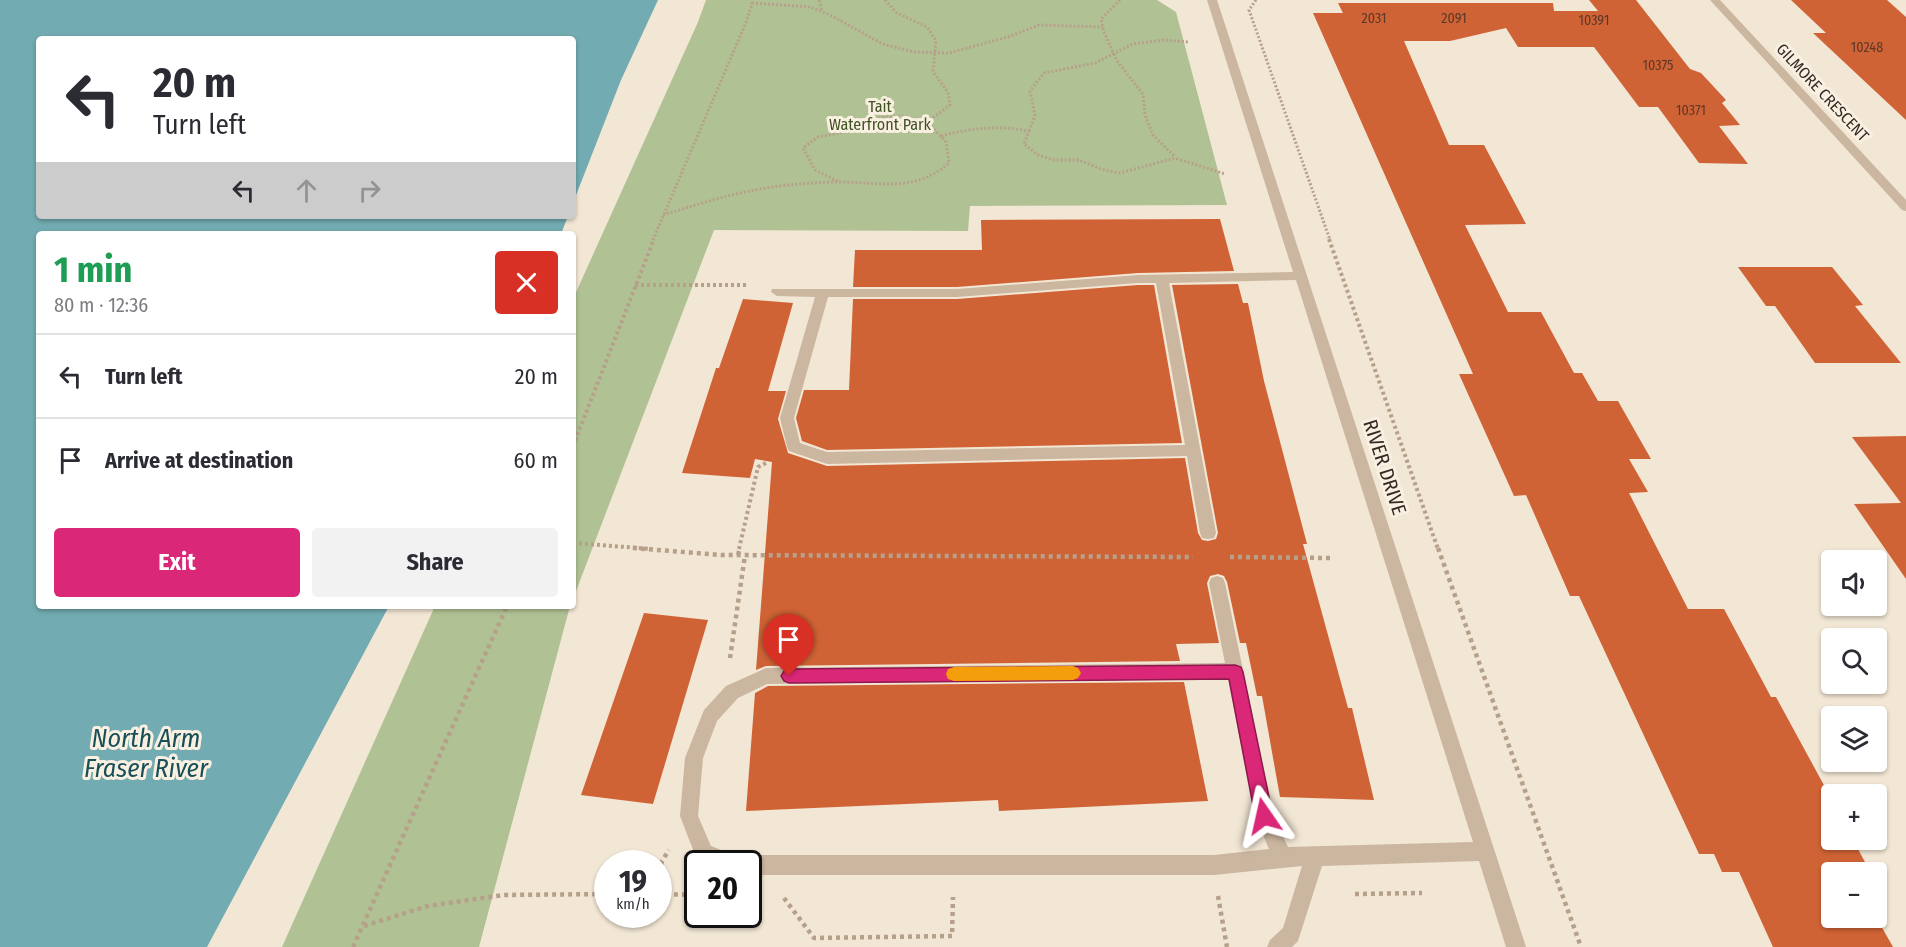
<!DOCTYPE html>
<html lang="en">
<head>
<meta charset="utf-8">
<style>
  body { margin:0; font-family:"Fira Sans Condensed",sans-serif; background:#f2f2f3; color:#2b2b33; height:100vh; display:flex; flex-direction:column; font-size:22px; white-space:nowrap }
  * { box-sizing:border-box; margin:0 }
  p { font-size:20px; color:#7c7c81 }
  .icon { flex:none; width:33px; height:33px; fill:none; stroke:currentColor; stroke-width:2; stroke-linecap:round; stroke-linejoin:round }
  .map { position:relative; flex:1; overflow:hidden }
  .sheet { position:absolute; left:36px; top:231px; width:540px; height:378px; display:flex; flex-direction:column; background:#fff; border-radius:6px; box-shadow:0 2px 4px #0004 }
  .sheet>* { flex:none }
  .hud { position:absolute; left:36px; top:36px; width:540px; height:183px; border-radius:6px; box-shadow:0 2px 4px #0004; background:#fff; color:#2b2b33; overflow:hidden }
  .fabs { position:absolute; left:1821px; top:550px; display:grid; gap:12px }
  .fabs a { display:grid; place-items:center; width:66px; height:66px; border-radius:6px; background:#fff; box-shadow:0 2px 4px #0004; font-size:30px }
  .speed { position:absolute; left:594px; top:850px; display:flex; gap:12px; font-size:30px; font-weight:700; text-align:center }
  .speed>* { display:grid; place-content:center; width:78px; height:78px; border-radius:50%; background:#fff; box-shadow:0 2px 4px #0004; line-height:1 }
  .speed small { font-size:15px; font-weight:400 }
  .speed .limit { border:3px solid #111; border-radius:9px; background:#fff; color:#111 }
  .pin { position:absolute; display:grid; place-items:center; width:51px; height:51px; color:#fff; margin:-62px -26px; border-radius:50% 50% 50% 0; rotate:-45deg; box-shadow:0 0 6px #0007 }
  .pin .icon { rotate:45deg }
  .me { position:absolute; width:66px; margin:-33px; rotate:349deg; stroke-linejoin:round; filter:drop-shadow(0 0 4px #0008) }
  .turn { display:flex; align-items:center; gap:21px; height:126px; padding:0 18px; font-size:27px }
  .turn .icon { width:78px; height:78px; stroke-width:2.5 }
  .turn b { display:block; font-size:42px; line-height:51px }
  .lanes { display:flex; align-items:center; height:57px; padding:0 18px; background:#0003; justify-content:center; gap:30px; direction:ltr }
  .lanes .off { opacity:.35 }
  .round { display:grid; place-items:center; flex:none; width:63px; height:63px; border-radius:6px; background:#f2f2f3 }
  .summary { display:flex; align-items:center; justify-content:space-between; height:102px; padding:0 18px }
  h1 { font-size:36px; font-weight:700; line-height:45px; color:#1e9e55 }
  .cta { display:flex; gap:12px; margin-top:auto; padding:12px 18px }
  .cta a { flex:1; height:69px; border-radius:6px; background:#db2777; color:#fff; font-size:24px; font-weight:700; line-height:69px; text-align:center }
  .cta a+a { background:#f2f2f3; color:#2b2b33 }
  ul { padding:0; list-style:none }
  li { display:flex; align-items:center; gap:18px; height:84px; padding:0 18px; border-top:2px solid #e1e1e2 }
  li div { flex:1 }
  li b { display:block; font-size:22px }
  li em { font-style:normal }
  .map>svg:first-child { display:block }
  .green { fill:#b0c294 }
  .water { fill:#72abb1 }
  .building { fill:#d06335 }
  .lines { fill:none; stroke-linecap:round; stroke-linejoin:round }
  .path-far2 { stroke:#b6a08a; stroke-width:3; stroke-dasharray:2 2; stroke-linecap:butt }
  .path-far1 { stroke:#b6a08a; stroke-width:4; stroke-dasharray:3 3; stroke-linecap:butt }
  .path { stroke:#b6a08a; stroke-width:4.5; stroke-dasharray:4 4; stroke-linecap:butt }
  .minor { fill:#cbb6a0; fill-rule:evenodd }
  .route { fill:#db2777; stroke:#8e194d; stroke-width:1.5 }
  .slow { fill:#f59e0b }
  .labels { text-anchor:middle; stroke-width:6; stroke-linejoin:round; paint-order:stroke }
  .far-number-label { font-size:14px; fill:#5b3828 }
  .far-street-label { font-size:16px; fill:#342a24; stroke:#faf0e1 }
  .far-park-label { font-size:16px; fill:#405426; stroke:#faf0e1 }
  .street-label { font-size:20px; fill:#342a24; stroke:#faf0e1 }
  .near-water-label { font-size:26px; font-style:italic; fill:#175058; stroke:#faf0e1 }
</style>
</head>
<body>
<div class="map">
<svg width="1906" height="947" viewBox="0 0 1906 947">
  <rect width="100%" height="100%" fill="#f2e6d4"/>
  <!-- green -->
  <path class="green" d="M 706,0 L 1157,0 L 1176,12 L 1227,205 L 970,206 L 968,231 L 714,230 L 573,599 L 573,299 L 698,22 Z
    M 435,606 L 570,606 L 479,947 L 282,947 Z"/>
  <!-- water -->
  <path class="water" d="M 0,0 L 658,0 L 621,80 L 573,203 L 573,39 L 39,39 L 39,216 L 568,216 L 561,234 L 39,234 L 39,606 L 389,606 L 207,947 L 0,947 Z"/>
  <!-- building -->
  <path class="building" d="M 1589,0 L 1636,0 L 1690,69 L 1701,73 L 1726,100 L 1722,103 L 1740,125 L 1719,126 L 1748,164 L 1699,163 L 1658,107 L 1639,107 L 1594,47 L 1518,47 L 1506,28 L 1450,41 L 1404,41 L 1449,145 L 1484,145 L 1526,224 L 1465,225 L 1508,312 L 1541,312 L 1574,373 L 1582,373 L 1598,401 L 1618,401 L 1651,459 L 1629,459 L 1648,492 L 1629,493 L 1688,609 L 1724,609 L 1771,697 L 1776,697 L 1832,800 L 1832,840 L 1853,840 L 1871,873 L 1832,873 L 1832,918 L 1876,917 L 1893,947 L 1773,947 L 1739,872 L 1722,872 L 1714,854 L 1699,854 L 1579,596 L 1570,596 L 1526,495 L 1514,496 L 1459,374 L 1473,374 L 1313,13 L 1343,13 L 1338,3 L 1553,3 L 1554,11 L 1598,11 Z
    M 1791,0 L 1887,0 L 1906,17 L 1906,120 L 1813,33 L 1826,33 Z
    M 1220,219 L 1234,271 L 1138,273 L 957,287 L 853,287 L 855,250 L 982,250 L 981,220 Z
    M 1738,267 L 1832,267 L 1863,305 L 1855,306 L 1901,363 L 1815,363 L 1775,306 L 1766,306 Z
    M 1238,284 L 1243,303 L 1248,303 L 1264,381 L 1307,544 L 1303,544 L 1348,708 L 1352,708 L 1374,800 L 1280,797 L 1262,696 L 1257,696 L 1246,643 L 1240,643 L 1227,582 L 1224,576 L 1218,574 L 1210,576 L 1207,583 L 1219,643 L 1176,644 L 1180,661 L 766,666 L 756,670 L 772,462 L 755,459 L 750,478 L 682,473 L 716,368 L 719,368 L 743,299 L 793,303 L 768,391 L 786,391 L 778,419 L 788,453 L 827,466 L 1185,458 L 1198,533 L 1202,540 L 1208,541 L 1216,539 L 1218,533 L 1172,285 Z
    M 1138,285 L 1154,285 L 1182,443 L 827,450 L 802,441 L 796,418 L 804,390 L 849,390 L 853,299 L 957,299 Z
    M 1906,436 L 1906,579 L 1854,504 L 1901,503 L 1852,437 Z
    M 644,613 L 708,620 L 653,804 L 581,795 Z
    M 1184,682 L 1208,801 L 999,811 L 998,800 L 746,811 L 755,693 L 768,686 Z"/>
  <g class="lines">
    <!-- path-far2 -->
    <path class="path-far2" d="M 819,0 L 822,11
      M 885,0 L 897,13 L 927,27 L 936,41 L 933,72 L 948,92 L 950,105 L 927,122
      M 1120,0 L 1101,19 L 1104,32 L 1117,61 L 1143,94 L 1145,115 L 1153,135 L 1175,157
      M 1256,0 L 1249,10 L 1330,240
      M 752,3 L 810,7 L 830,15 L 883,44 L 914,52 L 949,53 L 1008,37 L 1039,25 L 1103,27
      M 1029,131 L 1035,116 L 1030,91 L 1044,73 L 1095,63 L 1133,44 L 1163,40 L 1189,42
      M 941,136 C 971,128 999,125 1029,131 L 1024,144 L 1038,155 L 1054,160 L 1079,160 L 1101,169 L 1120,173 L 1175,158 L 1225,174
      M 663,215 C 701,203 740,191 779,186 C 799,184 819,182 839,182 C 880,182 915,193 949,163 L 946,142 L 927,122 L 904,116 L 878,118 L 845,132 L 818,137 L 803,148 L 815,170 L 839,182
      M 653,240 L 747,20 L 753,0"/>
    <!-- path-far1 -->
    <path class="path-far1" d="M 1329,239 L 1438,549
      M 635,285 L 749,285
      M 573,446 L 654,239
      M 573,543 L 652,549
      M 739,549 L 758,467 L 768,462"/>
    <!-- path -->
    <path class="path" d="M 633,548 L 721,555 L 1193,557
      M 1438,548 L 1581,947
      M 738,555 L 740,548
      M 1230,557 L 1330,558
      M 730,658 L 745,555
      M 658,880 L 662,861 L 669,850
      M 658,894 L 698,895
      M 1355,894 L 1422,893
      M 1218,896 L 1227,947
      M 784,898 L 814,938 L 952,936 L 953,897
      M 364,926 L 428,906 L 503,895 L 608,894
      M 353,947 L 507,606"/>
    <!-- minor -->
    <path class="minor" d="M 1207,0 L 1217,0 L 1526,947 L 1506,947 L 1479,861 L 1322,866 L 1298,941 L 1292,947 L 1267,947 L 1270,940 L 1283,928 L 1302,866 L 1214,875 L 748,875 L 748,864 L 708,864 L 697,860 L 680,816 L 685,758 L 704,710 L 726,686 L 766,668 L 1225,663 L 1209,583 L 1211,578 L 1217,576 L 1223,578 L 1225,583 L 1273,815 L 1288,847 L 1473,842 L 1296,280 L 1169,283 L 1216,533 L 1214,538 L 1208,539 L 1202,538 L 1200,533 L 1187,456 L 827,464 L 789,451 L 787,447 L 780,418 L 815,297 L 777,296 L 771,292 L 772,289 L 957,289 L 1138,275 L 1293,272 ZM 1138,283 L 1156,283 L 1185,445 L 827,452 L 800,443 L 794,418 L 828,297 L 957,297 ZM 1228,679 L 1255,816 L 1269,849 L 1214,855 L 748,855 L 742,858 L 711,846 L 698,816 L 703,758 L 717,721 L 738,698 L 767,684 Z
      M 1710,0 L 1720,0 L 1906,200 L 1906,211 L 1902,210 Z"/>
  </g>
  <!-- route -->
  <path class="route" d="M 1235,665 L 1241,667 L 1243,672 L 1273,816 L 1270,822 L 1264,825 L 1258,822 L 1255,816 L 1229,679 L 789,683 L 784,681 L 781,676 L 784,671 L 789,669 Z"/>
  <!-- slow -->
  <path class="slow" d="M 1073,666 L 1078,668 L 1081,673 L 1078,678 L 1073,680 L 954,681 L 948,679 L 946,674 L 948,669 L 954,667 Z"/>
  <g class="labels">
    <!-- far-number labels -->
    <g class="far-number-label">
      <text x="1374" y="23">2031</text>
      <text x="1454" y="23">2091</text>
      <text x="1594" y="25">10391</text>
      <text x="1867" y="52">10248</text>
      <text x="1658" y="70">10375</text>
      <text x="1691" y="115">10371</text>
    </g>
    <!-- far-street labels -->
    <g class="far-street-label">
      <text transform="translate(1823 92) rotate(47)" y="6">GILMORE CRESCENT</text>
    </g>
    <!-- far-park labels -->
    <g class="far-park-label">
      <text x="880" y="112">Tait<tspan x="880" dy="18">Waterfront Park</tspan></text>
    </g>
    <!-- street labels -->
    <g class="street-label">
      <text transform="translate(1385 467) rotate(72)" y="7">RIVER DRIVE</text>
    </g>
    <!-- near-water labels -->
    <g class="near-water-label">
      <text x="146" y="747">North Arm<tspan x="146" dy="30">Fraser River</tspan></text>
    </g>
  </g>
</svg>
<div class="fabs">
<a><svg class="icon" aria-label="sound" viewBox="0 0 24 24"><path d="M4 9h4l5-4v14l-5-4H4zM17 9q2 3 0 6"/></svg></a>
<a><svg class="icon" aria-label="search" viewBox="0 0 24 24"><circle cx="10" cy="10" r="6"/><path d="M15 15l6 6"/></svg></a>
<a><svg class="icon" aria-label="layers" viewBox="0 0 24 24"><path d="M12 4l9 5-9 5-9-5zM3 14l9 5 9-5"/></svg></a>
<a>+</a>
<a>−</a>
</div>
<div class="speed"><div>19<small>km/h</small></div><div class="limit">20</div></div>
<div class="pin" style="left:789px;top:676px;background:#d93025"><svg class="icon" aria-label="arrive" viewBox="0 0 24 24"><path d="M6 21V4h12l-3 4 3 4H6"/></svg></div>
<svg class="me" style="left:1264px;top:816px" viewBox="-20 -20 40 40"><path d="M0-17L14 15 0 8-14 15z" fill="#db2777" stroke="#fff" stroke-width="4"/></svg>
<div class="hud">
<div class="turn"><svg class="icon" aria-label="left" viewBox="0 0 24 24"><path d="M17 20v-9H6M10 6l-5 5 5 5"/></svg><div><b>20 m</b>Turn left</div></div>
<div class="lanes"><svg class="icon" aria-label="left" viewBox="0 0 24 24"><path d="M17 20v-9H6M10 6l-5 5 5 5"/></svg><svg class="icon off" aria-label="ahead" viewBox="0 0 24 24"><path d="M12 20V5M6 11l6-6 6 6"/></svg><svg class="icon off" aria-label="right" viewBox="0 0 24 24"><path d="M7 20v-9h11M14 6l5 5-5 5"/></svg></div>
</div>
<section class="sheet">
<div class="summary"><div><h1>1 min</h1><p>80 m · 12:36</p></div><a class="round" style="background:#d93025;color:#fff"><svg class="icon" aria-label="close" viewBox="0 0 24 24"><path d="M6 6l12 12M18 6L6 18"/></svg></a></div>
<ul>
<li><svg class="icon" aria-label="left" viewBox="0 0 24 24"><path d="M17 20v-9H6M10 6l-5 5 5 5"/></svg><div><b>Turn left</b></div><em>20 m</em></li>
<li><svg class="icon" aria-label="arrive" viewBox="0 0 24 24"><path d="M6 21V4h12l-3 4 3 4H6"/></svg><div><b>Arrive at destination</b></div><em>60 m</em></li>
</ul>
<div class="cta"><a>Exit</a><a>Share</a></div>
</section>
</div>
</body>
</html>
